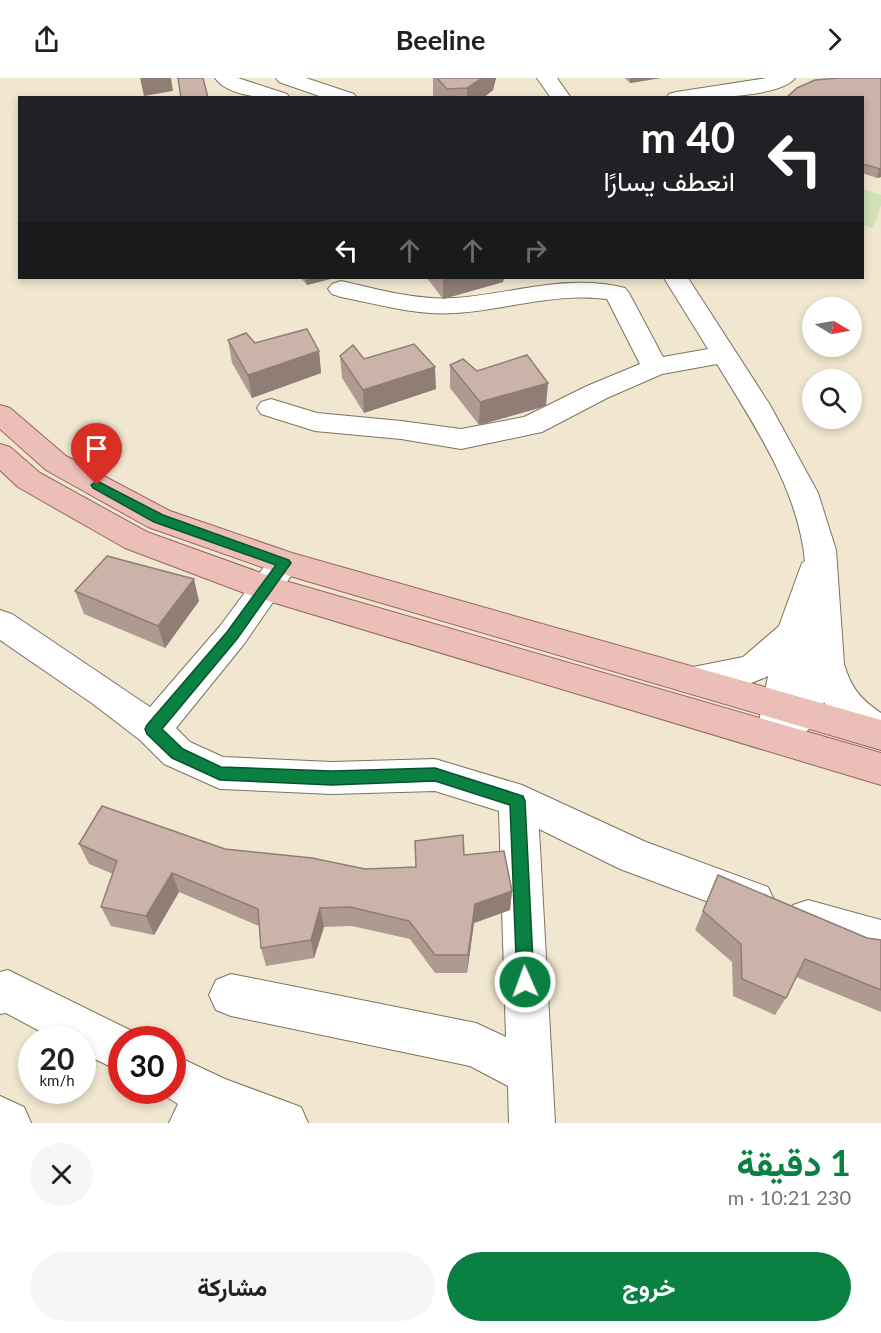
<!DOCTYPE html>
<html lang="ar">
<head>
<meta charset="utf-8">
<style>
  body { margin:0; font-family:Lato,Vazirmatn,sans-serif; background:#f6f6f6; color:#202124; direction:rtl; height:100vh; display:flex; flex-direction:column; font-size:22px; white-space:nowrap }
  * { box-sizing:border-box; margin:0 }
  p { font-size:20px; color:#757577 }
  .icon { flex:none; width:33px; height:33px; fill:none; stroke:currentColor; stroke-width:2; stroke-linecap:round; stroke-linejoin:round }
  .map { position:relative; height:1045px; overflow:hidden; direction:ltr }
  .drawer { display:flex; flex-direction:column; background:#fff; flex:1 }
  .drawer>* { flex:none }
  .guide { position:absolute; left:18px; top:18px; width:846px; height:183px; border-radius:0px; box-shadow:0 3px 9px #0003; direction:rtl; background:#202124; color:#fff; overflow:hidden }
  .needle { width:39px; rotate:100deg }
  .controls { position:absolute; left:802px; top:219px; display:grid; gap:12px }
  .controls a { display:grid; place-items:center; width:60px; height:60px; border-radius:50%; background:#fff; box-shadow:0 3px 9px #0003; font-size:30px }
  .speed { position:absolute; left:18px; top:948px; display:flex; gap:12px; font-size:30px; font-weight:700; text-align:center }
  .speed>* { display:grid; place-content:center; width:78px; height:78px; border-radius:50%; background:#fff; box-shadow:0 3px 9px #0003; line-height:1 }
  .speed small { font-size:15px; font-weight:400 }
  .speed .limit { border:9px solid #d22; background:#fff; color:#111 }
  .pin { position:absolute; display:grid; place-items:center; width:51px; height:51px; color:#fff; margin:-62px -26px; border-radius:50% 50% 50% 0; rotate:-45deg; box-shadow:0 0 6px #0007 }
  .pin .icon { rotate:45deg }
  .me { position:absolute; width:66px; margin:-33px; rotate:358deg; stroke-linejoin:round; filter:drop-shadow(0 0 4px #0008) }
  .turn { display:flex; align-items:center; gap:21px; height:126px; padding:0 30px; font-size:27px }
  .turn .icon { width:78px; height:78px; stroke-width:2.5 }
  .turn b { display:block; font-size:42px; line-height:51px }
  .lanes { display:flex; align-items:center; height:57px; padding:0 30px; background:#0003; justify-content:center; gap:30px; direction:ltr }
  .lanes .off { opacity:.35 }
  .round { display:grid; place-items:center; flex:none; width:63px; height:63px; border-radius:32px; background:#f6f6f6 }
  .summary { display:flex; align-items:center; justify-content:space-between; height:102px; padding:0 30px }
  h1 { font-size:36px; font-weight:700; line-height:45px; color:#0b8043 }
  .primary-button { display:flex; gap:12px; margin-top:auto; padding:12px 30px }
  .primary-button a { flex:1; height:69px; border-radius:36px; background:#0b8043; color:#fff; font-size:24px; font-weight:700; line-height:69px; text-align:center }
  .primary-button a+a { background:#f6f6f6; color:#202124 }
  header { display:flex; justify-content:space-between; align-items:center; height:78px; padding:0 30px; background:#fff; font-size:27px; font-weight:700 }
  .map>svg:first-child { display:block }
  .green { fill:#d0e1b3 }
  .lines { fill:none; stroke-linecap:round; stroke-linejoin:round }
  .minor-casing { stroke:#7c735f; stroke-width:2 }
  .major-casing { stroke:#97665b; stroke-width:2 }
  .minor { fill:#fff; fill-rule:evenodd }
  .major { fill:#ebbfb8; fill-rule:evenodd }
  .wall { fill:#af9a91 }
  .shaded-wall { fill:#8f7d76 }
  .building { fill:#ccb3a9; stroke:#8f7d76; stroke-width:1.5 }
  .route { fill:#0b8043; stroke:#07532c; stroke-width:1.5 }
</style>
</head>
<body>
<header><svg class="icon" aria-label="forward" viewBox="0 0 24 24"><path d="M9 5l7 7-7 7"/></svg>Beeline<svg class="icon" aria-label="share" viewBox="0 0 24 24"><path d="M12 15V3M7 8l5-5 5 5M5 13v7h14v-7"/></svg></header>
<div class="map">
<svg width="881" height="1045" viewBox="0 0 881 1045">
  <rect width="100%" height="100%" fill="#f1e7d0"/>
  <!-- green -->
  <path class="green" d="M 863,111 L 881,117 L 881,127 L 873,150 L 863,147 Z"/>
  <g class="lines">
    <defs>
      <path id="minor" d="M 215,0 L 238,0 L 287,16 L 290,20 C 268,20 229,20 215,0 Z
        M 276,0 L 306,0 L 354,16 L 357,20 L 325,20 L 279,4 Z
        M 537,0 L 557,0 L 571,20 L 551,20 Z
        M 767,0 L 795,0 C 780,21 692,20 666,20 L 669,16 L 676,14 Z
        M 664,200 L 688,200 L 770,327 L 818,415 L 836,472 L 844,586 C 851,609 860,621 881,635 L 881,669 C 859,662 835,646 824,624 L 816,645 L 787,670 L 774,674 L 761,670 L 756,659 L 768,598 C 743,610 705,621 678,612 L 672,602 L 678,592 L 743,579 L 779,548 L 802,485 L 805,483 C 798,411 754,347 717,286 L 662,296 L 607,320 L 542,354 L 461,371 L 401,361 L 315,353 L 261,336 L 257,330 L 261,324 L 271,321 L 317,335 L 401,343 L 461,351 L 524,339 L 587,308 L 640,286 L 607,221 C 555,214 506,232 455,235 C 418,238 377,226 341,219 L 332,216 L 328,211 L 332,206 L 341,203 C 377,211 418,223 455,220 C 512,216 568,195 625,210 L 629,215 L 663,279 L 708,271 Z
        M 284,473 L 295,477 L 300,485 L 244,566 L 176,650 L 190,664 L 223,679 L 332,684 L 435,681 L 522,707 L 646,764 L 768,809 L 774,822 L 768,835 L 754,841 L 620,791 L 539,751 L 555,1045 L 509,1045 L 508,1008 L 470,988 L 231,938 L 216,932 L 209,917 L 216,902 L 231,896 L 476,945 L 506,959 L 499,733 L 435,713 L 332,716 L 220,711 L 164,686 L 140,662 L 93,626 L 0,562 L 0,532 L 12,536 L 150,629 L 220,548 L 273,477 Z
        M 808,822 L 881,842 L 881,882 L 793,855 L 787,841 L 793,827 Z
        M 8,892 L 138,956 L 140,962 L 122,962 L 122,994 L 82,975 L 82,962 L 56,962 L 6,935 L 0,936 L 0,894 Z
        M 172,976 L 225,1001 L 301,1029 L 308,1045 L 169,1045 L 178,1026 L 155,1012 L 172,1012 Z
        M 0,1018 L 24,1029 L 31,1045 L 0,1045 Z"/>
      <path id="major" d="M 0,327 L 10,330 L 66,378 L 170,433 L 292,475 L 881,642 L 881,672 L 273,493 L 148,449 L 46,392 L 0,351 Z
        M 0,366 L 10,369 L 40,395 L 147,454 L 275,500 L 881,675 L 881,707 L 255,519 L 125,470 L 18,409 L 0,392 Z"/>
    </defs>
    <!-- minor casing -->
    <use href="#minor" class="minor-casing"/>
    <!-- major casing -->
    <use href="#major" class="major-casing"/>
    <!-- minor -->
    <use href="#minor" class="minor"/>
    <!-- major -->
    <use href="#major" class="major"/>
  </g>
  <!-- wall -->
  <path class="wall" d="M 433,0 L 496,0 L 493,12 L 483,20 L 436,20 L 433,17 Z
    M 625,0 L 661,0 L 630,5 Z
    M 881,0 L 881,99 L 877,100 L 862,95 L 862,20 Z
    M 301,200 L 334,200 L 307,207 Z
    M 427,200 L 504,200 L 503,204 L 443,221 Z
    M 228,262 L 319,273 L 321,295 L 252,320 L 232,285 Z
    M 340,278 L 364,281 L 436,311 L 364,335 L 342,300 Z
    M 450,287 L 477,293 L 546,328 L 479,347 L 450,310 Z
    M 75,513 L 199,523 L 165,570 L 84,536 Z
    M 79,766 L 225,771 L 365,791 L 416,789 L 464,777 L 512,813 L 510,832 L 474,845 L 467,895 L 435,895 L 410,861 L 352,848 L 324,849 L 314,880 L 266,888 L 261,870 L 259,848 L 179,814 L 154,857 L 111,848 L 101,829 L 113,796 L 89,786 Z
    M 718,797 L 867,860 L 881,862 L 881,934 L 796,899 L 786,920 L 775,937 L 733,918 L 732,884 L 695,852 Z"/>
  <!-- shaded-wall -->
  <path class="shaded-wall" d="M 140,0 L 171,0 L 173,13 L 144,18 Z
    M 482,0 L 496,0 L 493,12 L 483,20 L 467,20 L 467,10 Z
    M 630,0 L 661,0 L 630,5 Z
    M 879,91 L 881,91 L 881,99 L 877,100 Z
    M 306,200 L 334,200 L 307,207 Z
    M 443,200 L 504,200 L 503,204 L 443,221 Z
    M 319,273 L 321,295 L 252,320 L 248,297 Z
    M 435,289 L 436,311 L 364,335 L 363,312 Z
    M 548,305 L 546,328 L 479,347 L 480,324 Z
    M 194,501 L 199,523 L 165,570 L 158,548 Z
    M 172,795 L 179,814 L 154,857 L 146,838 Z
    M 512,813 L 510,832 L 474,845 L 467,895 L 468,877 L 475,826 Z
    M 320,830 L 324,849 L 314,880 L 311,862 Z"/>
  <!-- building -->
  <path class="building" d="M 178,0 L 203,0 L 208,20 L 181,20 Z
    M 437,0 L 482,0 L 467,10 L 447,11 Z
    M 839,0 L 881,0 L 881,91 L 862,86 L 862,20 L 786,20 L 797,10 L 815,2 Z
    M 307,251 L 319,273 L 248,297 L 228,262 L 246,255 L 255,265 Z
    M 414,266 L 435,289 L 363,312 L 340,278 L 353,267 L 364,281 Z
    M 527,277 L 548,305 L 480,324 L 450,287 L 463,281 L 477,293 Z
    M 107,478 L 194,501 L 158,548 L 75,513 Z
    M 102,728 L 225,771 L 312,780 L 365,791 L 416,789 L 415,763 L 463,757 L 464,777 L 504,773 L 512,813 L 475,826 L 468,877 L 435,877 L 409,843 L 350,829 L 320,830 L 311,862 L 261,870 L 258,831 L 172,795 L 146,838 L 101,829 L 117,783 L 79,766 Z
    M 718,797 L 867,860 L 881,862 L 881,912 L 805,881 L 786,920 L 742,901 L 741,866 L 703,833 Z"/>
  <!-- route -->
  <path class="route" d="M 97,403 L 163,437 L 289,482 L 291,485 L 237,561 L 162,651 L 183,671 L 221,689 L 332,693 L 435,690 L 523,718 L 525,723 L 534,904 L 532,911 L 525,913 L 519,911 L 517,904 L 510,727 L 435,703 L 332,707 L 220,702 L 172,680 L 147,656 L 145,651 L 147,647 L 227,554 L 276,487 L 154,444 L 93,410 L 91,407 Z"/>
</svg>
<div class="controls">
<a><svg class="needle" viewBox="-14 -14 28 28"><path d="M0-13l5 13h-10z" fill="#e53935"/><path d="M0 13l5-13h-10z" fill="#757577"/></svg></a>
<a><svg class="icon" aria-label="search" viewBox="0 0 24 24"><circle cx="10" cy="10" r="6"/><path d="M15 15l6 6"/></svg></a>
</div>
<div class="speed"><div>20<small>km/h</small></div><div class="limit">30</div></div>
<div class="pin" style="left:97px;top:407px;background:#d93025"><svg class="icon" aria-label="arrive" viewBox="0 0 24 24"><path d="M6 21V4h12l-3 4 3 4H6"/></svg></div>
<svg class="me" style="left:525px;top:904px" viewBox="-20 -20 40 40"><circle r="17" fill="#0b8043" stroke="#fff" stroke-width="3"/><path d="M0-11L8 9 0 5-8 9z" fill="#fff"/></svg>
<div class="guide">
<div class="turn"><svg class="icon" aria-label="left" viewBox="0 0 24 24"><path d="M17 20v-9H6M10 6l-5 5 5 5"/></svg><div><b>40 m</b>انعطف يسارًا</div></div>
<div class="lanes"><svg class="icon" aria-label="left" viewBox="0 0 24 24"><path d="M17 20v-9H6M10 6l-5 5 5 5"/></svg><svg class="icon off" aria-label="ahead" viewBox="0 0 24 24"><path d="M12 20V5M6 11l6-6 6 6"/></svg><svg class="icon off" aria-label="ahead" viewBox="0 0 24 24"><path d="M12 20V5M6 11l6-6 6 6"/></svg><svg class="icon off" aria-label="right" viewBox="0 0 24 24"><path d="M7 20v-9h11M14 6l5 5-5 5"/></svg></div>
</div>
</div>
<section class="drawer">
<div class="summary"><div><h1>1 دقيقة</h1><p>230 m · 10:21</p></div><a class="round"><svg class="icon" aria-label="close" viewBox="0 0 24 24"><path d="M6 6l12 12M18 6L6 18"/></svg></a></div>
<div class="primary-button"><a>خروج</a><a>مشاركة</a></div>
</section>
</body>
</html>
